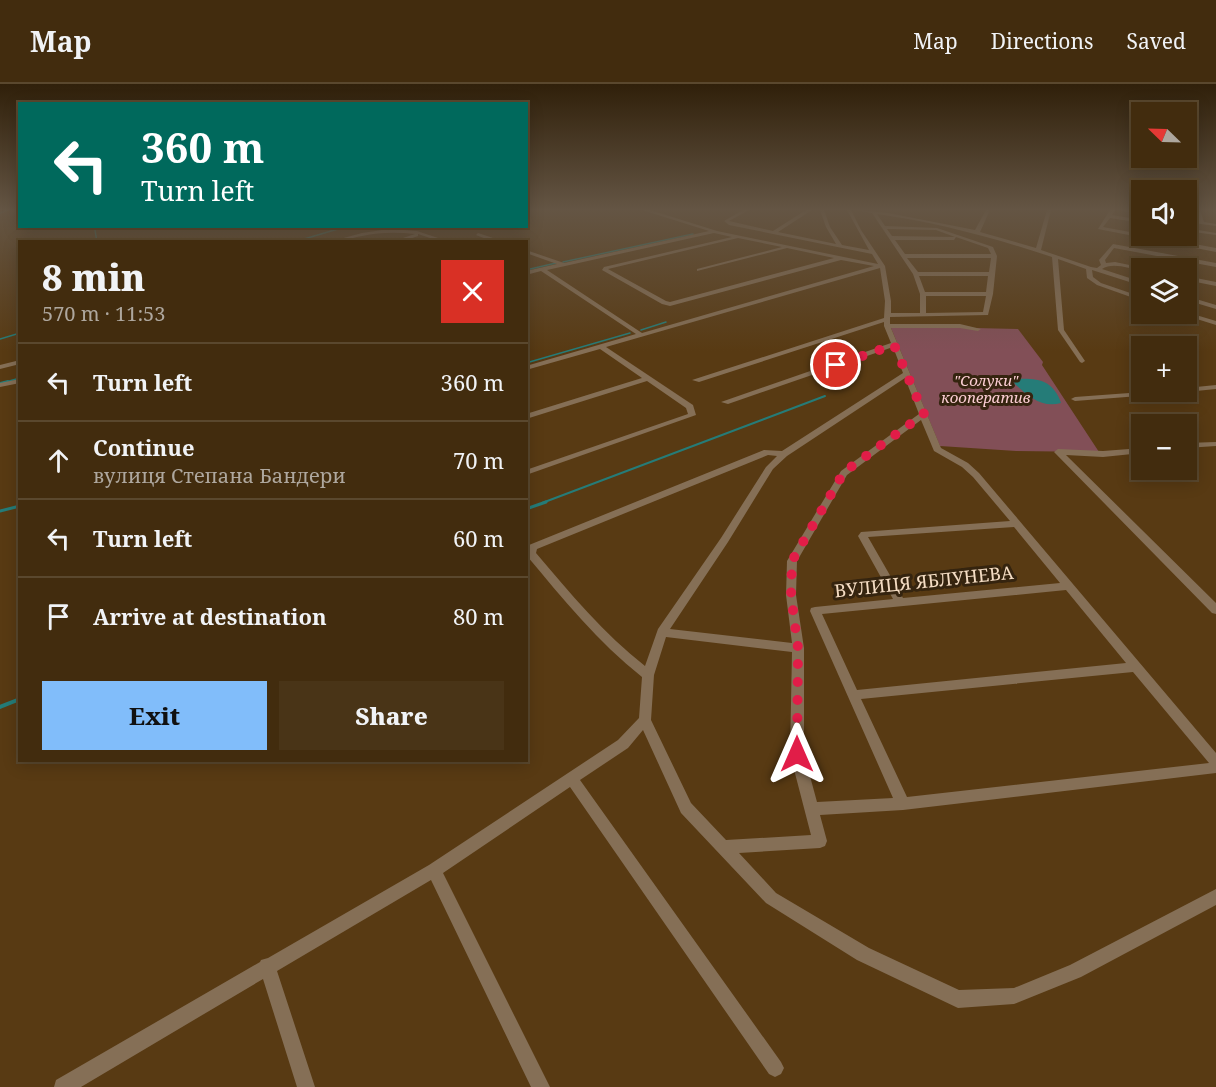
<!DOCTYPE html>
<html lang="en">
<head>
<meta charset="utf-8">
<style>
  body { margin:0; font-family:"Noto Serif",serif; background:#493417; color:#f1f3f6; height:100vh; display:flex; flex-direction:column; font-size:22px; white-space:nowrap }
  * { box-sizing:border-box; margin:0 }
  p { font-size:20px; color:#aea79e }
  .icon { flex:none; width:33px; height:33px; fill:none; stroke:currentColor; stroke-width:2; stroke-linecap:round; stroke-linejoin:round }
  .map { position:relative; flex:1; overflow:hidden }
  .side { position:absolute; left:18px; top:156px; width:510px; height:522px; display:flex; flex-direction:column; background:#422c0e; border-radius:0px; box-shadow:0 3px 15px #0003,0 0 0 2px #5a482e }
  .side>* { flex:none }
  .hud { position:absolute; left:18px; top:18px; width:510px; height:126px; border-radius:0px; box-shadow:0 3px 15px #0003,0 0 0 2px #5a482e; background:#00695c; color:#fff; overflow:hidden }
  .needle { width:39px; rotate:293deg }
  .controls { position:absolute; left:1131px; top:18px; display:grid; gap:12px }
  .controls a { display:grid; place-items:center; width:66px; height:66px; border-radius:0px; background:#422c0e; box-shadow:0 3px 15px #0003,0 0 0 2px #5a482e; font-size:30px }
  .pin { position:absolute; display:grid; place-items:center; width:51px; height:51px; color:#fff; margin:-26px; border:3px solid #fff; border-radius:50%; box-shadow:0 2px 6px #0007 }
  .me { position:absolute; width:66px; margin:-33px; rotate:0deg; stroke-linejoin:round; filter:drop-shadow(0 0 4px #0008) }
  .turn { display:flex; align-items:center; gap:21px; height:126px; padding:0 24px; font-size:27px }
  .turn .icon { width:78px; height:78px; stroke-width:2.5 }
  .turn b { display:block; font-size:42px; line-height:51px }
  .round { display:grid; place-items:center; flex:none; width:63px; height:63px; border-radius:0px; background:#493417 }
  .summary { display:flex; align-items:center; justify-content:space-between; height:102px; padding:0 24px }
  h1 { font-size:36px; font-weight:800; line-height:45px }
  .button { display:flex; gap:12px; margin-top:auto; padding:12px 24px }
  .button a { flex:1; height:69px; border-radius:0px; background:#81bdfa; color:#111; font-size:24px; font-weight:800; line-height:69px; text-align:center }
  .button a+a { background:#493417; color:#f1f3f6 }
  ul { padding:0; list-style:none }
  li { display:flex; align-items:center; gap:18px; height:78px; padding:0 24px; border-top:2px solid #5a482e }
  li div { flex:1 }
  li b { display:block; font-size:22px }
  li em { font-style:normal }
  header { display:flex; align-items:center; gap:36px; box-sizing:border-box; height:84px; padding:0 30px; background:#422c0e; border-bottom:2px solid #5a482e }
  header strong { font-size:28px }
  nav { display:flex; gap:33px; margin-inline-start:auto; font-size:21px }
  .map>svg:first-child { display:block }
  .green { fill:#824f57 }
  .water { fill:#257c78 }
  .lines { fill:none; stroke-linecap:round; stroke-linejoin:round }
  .stream-far3 { stroke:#257c78; stroke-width:1.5 }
  .stream-far2 { stroke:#257c78; stroke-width:2 }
  .stream-far1 { stroke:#257c78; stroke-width:3 }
  .stream { stroke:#257c78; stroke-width:4 }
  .minor { fill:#856f56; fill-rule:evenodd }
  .route { stroke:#e11d48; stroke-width:10; stroke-dasharray:0 18 }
  .labels { text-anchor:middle; stroke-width:6; stroke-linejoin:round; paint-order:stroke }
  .far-park-label { font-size:15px; font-style:italic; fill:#fcced4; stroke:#35240f }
  .street-label { font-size:18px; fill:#f4dcc3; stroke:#35240f }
</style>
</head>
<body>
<header>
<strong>Map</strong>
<nav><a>Map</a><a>Directions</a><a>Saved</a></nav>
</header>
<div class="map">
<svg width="1216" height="1003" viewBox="0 0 1216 1003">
  <rect width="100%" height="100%" fill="#583a13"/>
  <!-- green -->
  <path class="green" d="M 887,242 L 1018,245 L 1043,278 L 1042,281 L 1099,368 L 1016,367 L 940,362 L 891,244 Z"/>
  <!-- water -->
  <path class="water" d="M 1016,295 C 1038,294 1053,296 1061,319 C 1042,324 1029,313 1015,300 L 1013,297 Z"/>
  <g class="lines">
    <!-- stream-far3 -->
    <path class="stream-far3" d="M 0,129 L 8,126
      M 95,146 L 97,158
      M 294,158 L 348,142
      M 563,178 L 693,150
      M 526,186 L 556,179
      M 641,246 L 666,238
      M 0,255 L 20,249
      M 526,279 L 630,249
      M 2,299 L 20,294"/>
    <!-- stream-far2 -->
    <path class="stream-far2" d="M 0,299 L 8,297
      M 542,419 L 825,312"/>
    <!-- stream-far1 -->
    <path class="stream-far1" d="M 526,425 L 546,418
      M 0,427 L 20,422"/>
    <!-- stream -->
    <path class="stream" d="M 0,623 L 20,615"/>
    <!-- minor -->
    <path class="minor" d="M 642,126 L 650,126 L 717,147 L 878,180 L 872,170 L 729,141 L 724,137 L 743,126 L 749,126 L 729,137 L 773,147 L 806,126 L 812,126 L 778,148 L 836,160 L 826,143 L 820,126 L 824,126 L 830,143 L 842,161 L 869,166 L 847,126 L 851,126 L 861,146 L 885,182 L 891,217 L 891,229 L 920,229 L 920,210 L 913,190 L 872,129 L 856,126 L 888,129 L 975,146 L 986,126 L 990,126 L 980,148 L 1036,164 L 1047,126 L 1051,126 L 1041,166 L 1091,183 L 1097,184 L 1101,181 L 1099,176 L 1113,160 L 1216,179 L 1216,183 L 1114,164 L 1105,176 L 1106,179 L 1115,178 L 1144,184 L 1142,184 L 1142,187 C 1129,184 1112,178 1102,185 L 1142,198 L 1142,202 L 1092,186 L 1093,193 L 1101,199 L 1142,213 L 1142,217 L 1097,201 L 1087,194 L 1086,185 L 1058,175 L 1064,246 L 1085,277 L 1082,279 L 1080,278 L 1058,246 L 1052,173 C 998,155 936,138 877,130 L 885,142 L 937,144 L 993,163 L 997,172 L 993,210 L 988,231 L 890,233 L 890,240 L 960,240 L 981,245 L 978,247 L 960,244 L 891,244 L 941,364 L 968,379 L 979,389 L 1216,669 L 1216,689 L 903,726 L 820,731 L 827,757 L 825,762 L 820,764 L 739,769 L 776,809 L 869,864 L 959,906 L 1014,904 L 1070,881 L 1216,805 L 1216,821 L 1081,893 L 1014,920 L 958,924 L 857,876 L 766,819 L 681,729 L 643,646 L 628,664 L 580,696 L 781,978 L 784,984 L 781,990 L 775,993 L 769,990 L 570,703 L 443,789 L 550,1003 L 531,1003 L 431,796 L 277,887 L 315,1003 L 297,1003 L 263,895 L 81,1003 L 54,1003 L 56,996 L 260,878 L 261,876 L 268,874 L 429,781 L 618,656 L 639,634 L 642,593 C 598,558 563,515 527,472 L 526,467 L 529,461 L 764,366 L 782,367 L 903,289 L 893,263 L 728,320 L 721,318 L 891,259 L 884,242 L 884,238 L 699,298 L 692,296 L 884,234 L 885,217 L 880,184 L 606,263 L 693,321 L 696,331 L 526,391 L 526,386 L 688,330 L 686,324 L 647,297 L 526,335 L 526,330 L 642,294 L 600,265 L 526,286 L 526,282 L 636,250 L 541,187 L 526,191 L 526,187 L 557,180 L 526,169 L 526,166 L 564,179 L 709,147 ZM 887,145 L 936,146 L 955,153 L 892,152 ZM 714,149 L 732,153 L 604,183 L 602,186 L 662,220 L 670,222 L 841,176 L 874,182 L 642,249 L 547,186 ZM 956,153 L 988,164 L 991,170 L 905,170 L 895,156 L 954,156 ZM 738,154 L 782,163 L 697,185 L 697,187 L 787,164 L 834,174 L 670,218 L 666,217 L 608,185 ZM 907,174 L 991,174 L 989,188 L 918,188 ZM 919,192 L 988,192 L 986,208 L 925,208 ZM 926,212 L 986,212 L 983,228 L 926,229 ZM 905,294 L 919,330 L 841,387 L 787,477 L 786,511 L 792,559 L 670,545 L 728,458 L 773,385 L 787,372 ZM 921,336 L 934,367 L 962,383 L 973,393 L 1010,437 L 861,448 L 858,452 L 893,515 L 815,523 L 811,524 L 810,527 L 893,714 L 817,718 L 804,670 L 804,564 L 796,511 L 797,477 L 847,391 ZM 768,371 L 777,372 L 766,383 L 721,454 L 658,545 L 645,582 C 604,550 570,509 536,469 L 537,465 ZM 1014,443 L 1060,499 L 903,514 L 868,453 ZM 1066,506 L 1126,579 L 857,606 L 822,530 ZM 666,553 L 792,568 L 790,670 L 811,751 L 726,756 L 691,719 L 651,636 L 654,591 ZM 1133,588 L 1209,679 L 907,713 L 861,615 Z
      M 1110,126 L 1115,126 L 1112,131 L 1142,136 L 1142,139 L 1110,134 L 1103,143 L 1216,164 L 1216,168 L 1098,145 Z
      M 1121,126 L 1142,128 L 1142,130 L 1123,127 Z
      M 1196,126 L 1200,126 L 1204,138 L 1216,140 L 1216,142 L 1186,138 L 1186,135 L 1199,137 Z
      M 1186,144 L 1216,149 L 1216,151 L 1186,147 Z
      M 389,145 L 417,147 L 450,158 L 442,158 L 418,150 L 418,152 L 400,158 L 391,158 L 415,150 C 397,148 380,148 362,152 C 351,154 340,158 329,158 L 362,149 Z
      M 478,149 L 502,157 L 502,158 L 494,158 L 476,151 Z
      M 1186,192 L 1216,198 L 1216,202 L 1186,196 Z
      M 1186,212 L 1216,221 L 1216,225 L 1186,216 Z
      M 1186,228 L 1216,237 L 1216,241 L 1184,231 L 1183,230 Z
      M 20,276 L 20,280 L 0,285 L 0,281 Z
      M 20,295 L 20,299 L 0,303 L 0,299 Z
      M 1216,301 L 1216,305 L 1186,308 L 1183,308 L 1186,308 L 1186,304 Z
      M 1143,308 L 1169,308 L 1165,310 L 1075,317 L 1071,315 L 1075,313 Z
      M 1216,358 L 1216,362 L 1186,364 L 1186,359 Z
      M 1142,364 L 1142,369 L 1103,373 L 1066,371 L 1216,519 L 1216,530 L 1212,529 L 1054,368 L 1058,365 L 1103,367 Z"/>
  </g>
  <!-- sky -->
  <linearGradient id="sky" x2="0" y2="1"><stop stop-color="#30200a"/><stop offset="0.47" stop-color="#645544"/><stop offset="1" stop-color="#645544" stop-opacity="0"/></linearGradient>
  <rect width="1216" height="267" fill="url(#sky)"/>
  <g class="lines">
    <!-- route -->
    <path class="route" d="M 797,670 L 798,564 L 791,511 L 792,477 L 844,388 L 924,330 L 894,261 L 836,281"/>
  </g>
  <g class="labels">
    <!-- far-park labels -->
    <g class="far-park-label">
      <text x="986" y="302">"Солуки"<tspan x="986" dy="17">кооператив</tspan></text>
    </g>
    <!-- street labels -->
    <g class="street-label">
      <text transform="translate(924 498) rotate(-6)" y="6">ВУЛИЦЯ ЯБЛУНЕВА</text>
    </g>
  </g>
</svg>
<div class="controls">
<a><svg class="needle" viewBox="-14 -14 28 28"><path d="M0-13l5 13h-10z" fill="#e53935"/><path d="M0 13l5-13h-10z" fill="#aea79e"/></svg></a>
<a><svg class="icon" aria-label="sound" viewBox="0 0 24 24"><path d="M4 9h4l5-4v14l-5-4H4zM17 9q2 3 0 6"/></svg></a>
<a><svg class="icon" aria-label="layers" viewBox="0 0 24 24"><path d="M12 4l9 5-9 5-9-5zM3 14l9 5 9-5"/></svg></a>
<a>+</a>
<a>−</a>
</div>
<div class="pin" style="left:836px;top:281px;background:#d93025"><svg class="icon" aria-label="arrive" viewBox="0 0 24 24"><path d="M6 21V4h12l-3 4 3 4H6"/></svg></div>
<svg class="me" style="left:797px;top:670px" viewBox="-20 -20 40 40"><path d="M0-17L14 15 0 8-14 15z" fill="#e11d48" stroke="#fff" stroke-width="4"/></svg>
<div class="hud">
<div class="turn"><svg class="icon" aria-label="left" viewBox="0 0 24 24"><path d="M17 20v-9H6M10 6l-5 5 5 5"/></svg><div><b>360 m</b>Turn left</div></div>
</div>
<section class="side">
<div class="summary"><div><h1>8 min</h1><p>570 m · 11:53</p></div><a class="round" style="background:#d93025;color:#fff"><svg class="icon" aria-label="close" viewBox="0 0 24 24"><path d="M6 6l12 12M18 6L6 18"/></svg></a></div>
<ul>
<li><svg class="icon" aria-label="left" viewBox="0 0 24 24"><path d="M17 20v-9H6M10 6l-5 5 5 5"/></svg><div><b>Turn left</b></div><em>360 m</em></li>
<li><svg class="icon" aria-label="ahead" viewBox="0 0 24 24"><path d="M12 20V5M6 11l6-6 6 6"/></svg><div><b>Continue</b><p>вулиця Степана Бандери</p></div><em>70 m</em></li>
<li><svg class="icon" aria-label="left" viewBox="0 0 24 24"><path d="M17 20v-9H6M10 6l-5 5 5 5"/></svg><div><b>Turn left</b></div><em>60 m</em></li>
<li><svg class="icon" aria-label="arrive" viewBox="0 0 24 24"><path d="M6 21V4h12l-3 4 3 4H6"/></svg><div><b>Arrive at destination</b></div><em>80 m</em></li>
</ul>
<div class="button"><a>Exit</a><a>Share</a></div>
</section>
</div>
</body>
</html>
